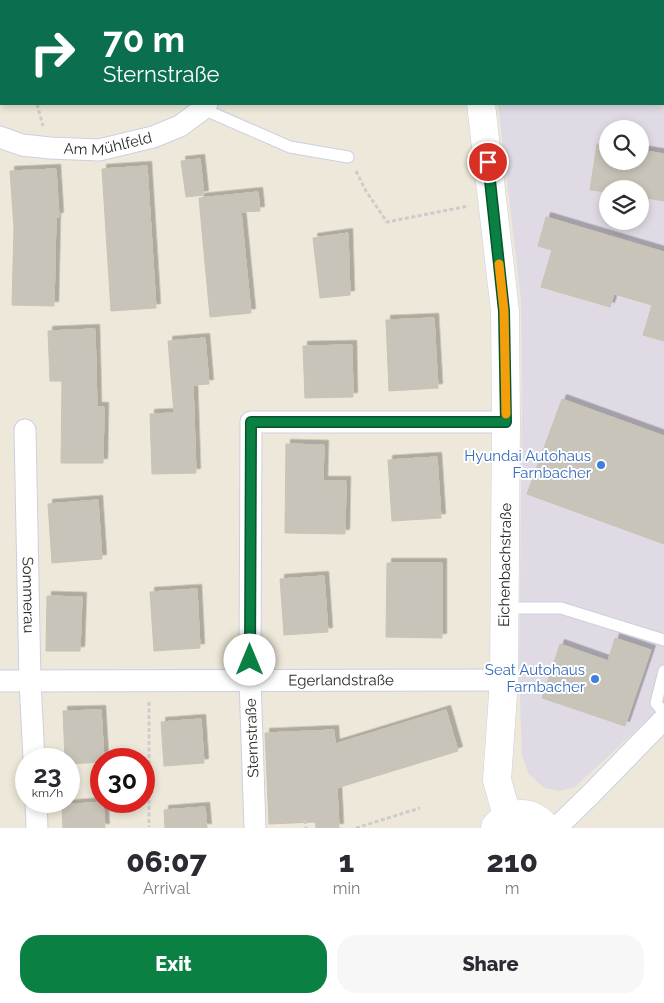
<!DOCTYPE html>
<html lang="en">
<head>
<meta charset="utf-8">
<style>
  body { margin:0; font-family:Raleway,sans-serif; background:#f7f7f7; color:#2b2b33; height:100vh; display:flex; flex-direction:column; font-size:19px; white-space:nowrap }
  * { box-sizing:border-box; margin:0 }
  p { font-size:16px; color:#7c7c81 }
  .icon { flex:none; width:28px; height:28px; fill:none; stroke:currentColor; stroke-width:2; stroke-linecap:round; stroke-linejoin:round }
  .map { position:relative; height:828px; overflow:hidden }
  .panel { display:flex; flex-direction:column; background:#fff; flex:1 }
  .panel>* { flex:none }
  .hud { position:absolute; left:0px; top:0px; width:665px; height:105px; box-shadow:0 2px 8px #0003; background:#0b6e4f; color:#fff; overflow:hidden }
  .fabs { position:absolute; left:599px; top:120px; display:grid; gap:10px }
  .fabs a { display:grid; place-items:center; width:50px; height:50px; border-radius:50%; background:#fff; box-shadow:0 2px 8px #0003; font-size:25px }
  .speed { position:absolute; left:15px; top:748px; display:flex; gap:10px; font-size:25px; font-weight:700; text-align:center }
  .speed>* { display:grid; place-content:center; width:65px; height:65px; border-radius:50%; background:#fff; box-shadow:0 2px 8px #0003; line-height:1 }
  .speed small { font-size:12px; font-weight:400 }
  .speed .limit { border:8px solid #d22; background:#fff; color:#111 }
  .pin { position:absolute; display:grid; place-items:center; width:42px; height:42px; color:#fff; margin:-21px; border:2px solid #fff; border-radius:50%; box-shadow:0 1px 5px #0007 }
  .me { position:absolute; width:55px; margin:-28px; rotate:0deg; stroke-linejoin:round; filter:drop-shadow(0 0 4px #0008) }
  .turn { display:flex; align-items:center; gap:18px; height:105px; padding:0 20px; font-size:22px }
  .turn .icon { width:65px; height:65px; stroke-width:2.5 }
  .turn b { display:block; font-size:35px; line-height:42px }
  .eta { display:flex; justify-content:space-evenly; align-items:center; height:85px; text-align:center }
  .eta b { font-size:30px; font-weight:800; line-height:35px }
  .primary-button { display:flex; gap:10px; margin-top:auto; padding:10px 20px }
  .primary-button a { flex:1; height:58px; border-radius:20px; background:#0b8043; color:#fff; font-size:20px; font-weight:800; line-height:58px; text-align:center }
  .primary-button a+a { background:#f7f7f7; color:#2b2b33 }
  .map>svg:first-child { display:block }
  .industrial { fill:#dfdae4; fill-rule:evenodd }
  .building { fill:#c8c4b9; stroke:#c8c4b2; filter:url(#shadow) }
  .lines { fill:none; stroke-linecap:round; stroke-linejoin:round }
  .lane-casing { stroke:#cecee3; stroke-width:13 }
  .street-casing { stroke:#cecee3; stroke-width:23 }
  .secondary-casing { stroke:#cecee3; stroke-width:29 }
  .path { stroke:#ccc; stroke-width:3; stroke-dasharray:4 2.5; stroke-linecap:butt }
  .lane { stroke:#fff; stroke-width:11 }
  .street { stroke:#fff; stroke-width:21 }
  .secondary { stroke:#fff; stroke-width:28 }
  .route-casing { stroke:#07532c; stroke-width:12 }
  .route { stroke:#0b8043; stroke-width:9 }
  .slow { stroke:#f59e0b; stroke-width:9 }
  .shop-dot { fill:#3f7fe0; stroke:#fff; stroke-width:2 }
  .labels { text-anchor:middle; stroke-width:4; stroke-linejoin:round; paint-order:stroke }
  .street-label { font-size:15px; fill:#292929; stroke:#fff }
  .shop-label { font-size:15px; fill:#366cbe; stroke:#fff; text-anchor:end }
</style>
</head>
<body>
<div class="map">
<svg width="664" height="828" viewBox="0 0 664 828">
  <defs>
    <filter id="shadow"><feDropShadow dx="4.5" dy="-4.5" stdDeviation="0" flood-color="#0004"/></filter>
  </defs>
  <rect width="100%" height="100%" fill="#ede8d9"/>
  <!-- industrial -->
  <path class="industrial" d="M 487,0 L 664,0 L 664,705 L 575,787 L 560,791 L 544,788 L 529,774 L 522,756 L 519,669 L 522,410 L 521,299 L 498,104 L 664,104 L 664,1 ZM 608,129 L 640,129 L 640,161 L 608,161 ZM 608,189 L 640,189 L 640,221 L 608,221 Z"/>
  <!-- building -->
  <path class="building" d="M 597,144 L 608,145 L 608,161 L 640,161 L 640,150 L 664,154 L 664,201 L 640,197 L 640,189 L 608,189 L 608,192 L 590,190 Z
    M 200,159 L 204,195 L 186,197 L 181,161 Z
    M 147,166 L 156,308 L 111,311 L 102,169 Z
    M 56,169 L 59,217 L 56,217 L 54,306 L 12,305 L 14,228 L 10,171 Z
    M 258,192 L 260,211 L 241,212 L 251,313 L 210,317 L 199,198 Z
    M 546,217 L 664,252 L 664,341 L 643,335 L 652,305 L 614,294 L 610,307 L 541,287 L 552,250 L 538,246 Z
    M 348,233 L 350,295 L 320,298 L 313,238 Z
    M 434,318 L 438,388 L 389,391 L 386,320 Z
    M 95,329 L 97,407 L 104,407 L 103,463 L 61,463 L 62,381 L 50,381 L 48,331 Z
    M 205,338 L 209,384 L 193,385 L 196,473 L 152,474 L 150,414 L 174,413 L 168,341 Z
    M 352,345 L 353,397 L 305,398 L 303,346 Z
    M 562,399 L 664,436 L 664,544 L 527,494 Z
    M 286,444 L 324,445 L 323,481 L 346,481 L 345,534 L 285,533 Z
    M 437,457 L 441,518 L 392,521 L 388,460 Z
    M 98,500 L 102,559 L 52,563 L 48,504 Z
    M 387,563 L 442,563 L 442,638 L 386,637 Z
    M 324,576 L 328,632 L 284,635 L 280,579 Z
    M 197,589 L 200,648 L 154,651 L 150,592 Z
    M 47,596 L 82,597 L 80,651 L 46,651 Z
    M 615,638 L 651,650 L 625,726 L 542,698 L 560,644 L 608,661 Z
    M 101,710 L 104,759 L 101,759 L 101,762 L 69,764 L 69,759 L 65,759 L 63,711 Z
    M 446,710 L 458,751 L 337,788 L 339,828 L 316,828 L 315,822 L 269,824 L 265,733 L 334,730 L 335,744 Z
    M 201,719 L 204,763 L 164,766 L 161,722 Z
    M 103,802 L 105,828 L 63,828 L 62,805 Z
    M 205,807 L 207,828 L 165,828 L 164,810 Z"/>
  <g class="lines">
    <defs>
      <path id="lane" d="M 203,109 L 290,147 L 348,157
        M 504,608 L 561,608 L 664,640
        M 664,671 L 656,703 L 664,713"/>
      <g id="street">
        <path d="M 229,0 L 230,1"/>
        <path id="s1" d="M 0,137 L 22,145 L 50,148 L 99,150 L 153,137 L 180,126 L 203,109 L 207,104"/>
        <path id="s2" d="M 25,430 L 30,682 L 34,759"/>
        <path id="s3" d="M 0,681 L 504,680"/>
        <path d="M 36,801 L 37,828"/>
        <path d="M 255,828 L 250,680 L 251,422 L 506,422"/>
        <path d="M 556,828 L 590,795 L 664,719"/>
      </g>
      <path id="secondary" d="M 469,0 L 469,1
        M 481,104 L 505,311 L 506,422 L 504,680 L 497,780 L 507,816
        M 495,827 C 508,810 534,809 546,828"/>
    </defs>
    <!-- lane casing -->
    <use href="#lane" class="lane-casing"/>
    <!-- street casing -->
    <use href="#street" class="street-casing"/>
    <!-- secondary casing -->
    <use href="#secondary" class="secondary-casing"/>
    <!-- path -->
    <path class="path" d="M 6,0 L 6,1
      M 37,104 L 43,126
      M 356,171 L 366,191 L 387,222 L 469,206
      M 149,702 L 149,827
      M 305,820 L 306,828
      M 356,828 L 420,808"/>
    <!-- lane -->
    <use href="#lane" class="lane"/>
    <!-- street -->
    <use href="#street" class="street"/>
    <!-- secondary -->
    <use href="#secondary" class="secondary"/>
  </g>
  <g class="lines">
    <defs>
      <path id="route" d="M 250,660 L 251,422 L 506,422 L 504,311 L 488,162"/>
    </defs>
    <!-- route casing -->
    <use href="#route" class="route-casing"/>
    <!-- route -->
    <use href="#route" class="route"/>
    <!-- slow -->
    <path class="slow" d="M 499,264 L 504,311 L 506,414"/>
  </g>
  <!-- markers -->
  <g class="shop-dot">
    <circle cx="601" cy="465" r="5"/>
    <circle cx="595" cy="679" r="5"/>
  </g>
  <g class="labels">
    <!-- street labels -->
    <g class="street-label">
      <text dy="5" stroke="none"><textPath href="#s1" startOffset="110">Am Mühlfeld</textPath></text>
      <text transform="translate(505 565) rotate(-89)" y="5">Eichenbachstraße</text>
      <text dy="5" stroke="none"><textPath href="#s2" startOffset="165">Sommerau</textPath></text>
      <text dy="5" stroke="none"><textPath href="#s3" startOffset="341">Egerlandstraße</textPath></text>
      <text transform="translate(252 738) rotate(-92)" y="5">Sternstraße</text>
    </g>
    <!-- shop labels -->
    <g class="shop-label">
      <text x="591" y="461">Hyundai Autohaus<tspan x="591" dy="17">Farnbacher</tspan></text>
      <text x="585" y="675">Seat Autohaus<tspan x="585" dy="17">Farnbacher</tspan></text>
    </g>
  </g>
</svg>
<div class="fabs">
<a><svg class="icon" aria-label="search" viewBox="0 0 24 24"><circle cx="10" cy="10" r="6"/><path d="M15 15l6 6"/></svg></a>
<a><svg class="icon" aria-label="layers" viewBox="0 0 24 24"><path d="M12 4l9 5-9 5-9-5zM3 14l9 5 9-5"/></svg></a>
</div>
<div class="speed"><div>23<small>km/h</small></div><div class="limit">30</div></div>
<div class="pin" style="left:488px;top:162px;background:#d93025"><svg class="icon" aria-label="arrive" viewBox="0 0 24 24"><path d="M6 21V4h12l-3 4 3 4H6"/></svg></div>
<svg class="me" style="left:250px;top:660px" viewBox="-20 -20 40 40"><circle r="19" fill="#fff"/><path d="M0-13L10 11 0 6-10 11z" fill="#0b8043"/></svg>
<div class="hud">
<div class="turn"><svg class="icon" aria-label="right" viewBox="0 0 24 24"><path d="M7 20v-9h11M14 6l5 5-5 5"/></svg><div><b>70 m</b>Sternstraße</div></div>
</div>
</div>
<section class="panel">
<div class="eta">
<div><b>06:07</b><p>Arrival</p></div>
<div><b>1</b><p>min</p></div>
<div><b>210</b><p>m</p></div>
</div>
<div class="primary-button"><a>Exit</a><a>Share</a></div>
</section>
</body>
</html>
